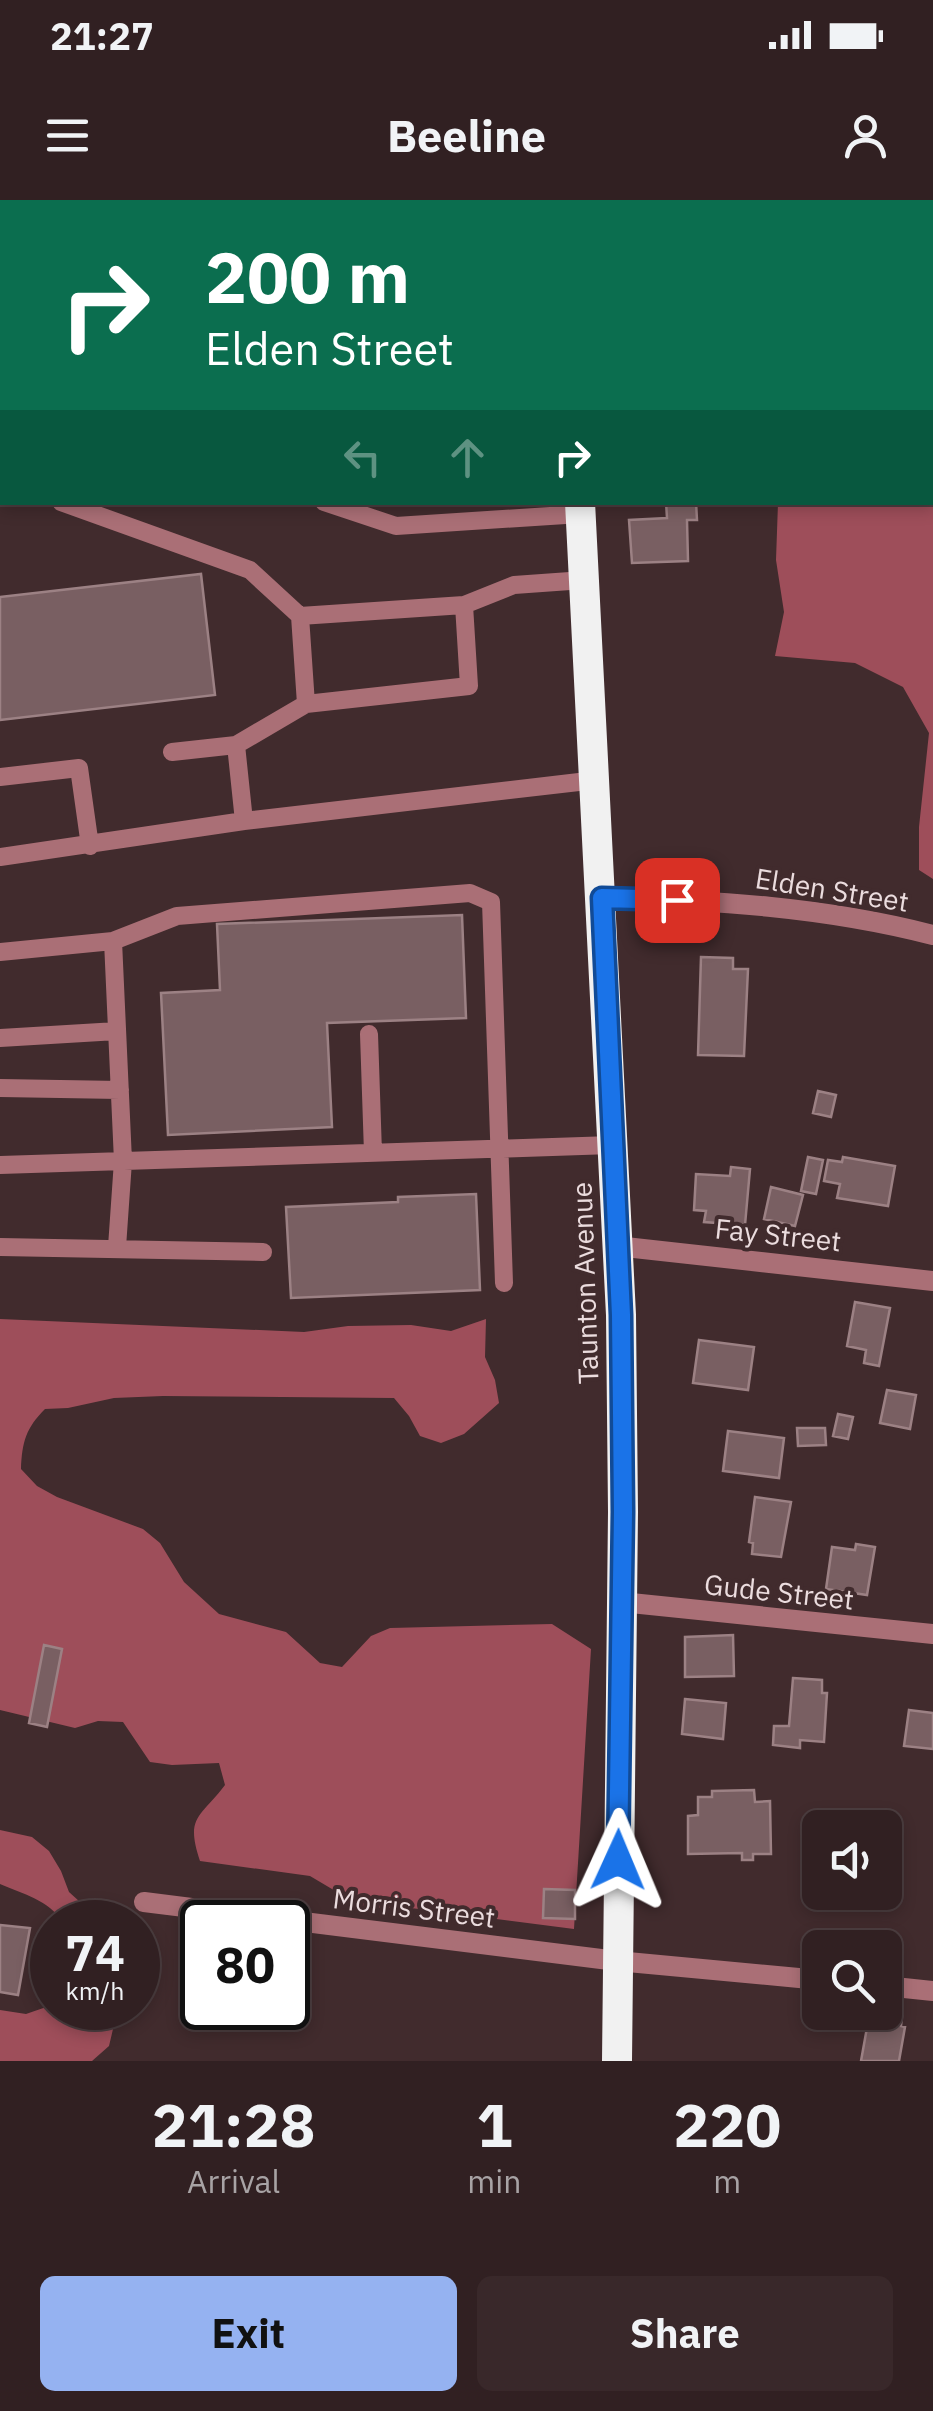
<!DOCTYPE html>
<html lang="en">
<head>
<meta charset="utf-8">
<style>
  body { margin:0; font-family:"IBM Plex Sans",sans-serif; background:#39282a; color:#f1f3f6; height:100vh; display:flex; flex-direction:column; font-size:38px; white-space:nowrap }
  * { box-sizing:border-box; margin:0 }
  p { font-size:32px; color:#a8a3a5 }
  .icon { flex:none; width:55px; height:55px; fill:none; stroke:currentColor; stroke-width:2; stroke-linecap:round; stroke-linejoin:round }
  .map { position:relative; height:1861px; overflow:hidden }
  .drawer { display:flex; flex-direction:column; background:#312022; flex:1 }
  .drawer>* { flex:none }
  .banner { position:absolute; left:0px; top:0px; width:935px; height:305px; box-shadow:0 5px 15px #0003,0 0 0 2px #4c3e40; background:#0b6e4f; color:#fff; overflow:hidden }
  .buttons { position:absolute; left:802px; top:1610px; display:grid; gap:20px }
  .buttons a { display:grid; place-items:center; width:100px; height:100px; border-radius:15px; background:#312022; box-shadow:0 5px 15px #0003,0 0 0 2px #4c3e40; font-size:50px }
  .speed { position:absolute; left:30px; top:1700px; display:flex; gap:20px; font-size:50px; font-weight:700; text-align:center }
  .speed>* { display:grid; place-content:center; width:130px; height:130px; border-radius:50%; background:#312022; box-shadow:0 5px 15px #0003,0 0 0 2px #4c3e40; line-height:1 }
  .speed small { font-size:25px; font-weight:400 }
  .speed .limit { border:5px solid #111; border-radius:15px; background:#fff; color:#111 }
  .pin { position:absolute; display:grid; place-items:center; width:85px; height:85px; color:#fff; margin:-42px; border-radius:20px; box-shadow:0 5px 15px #0006 }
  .me { position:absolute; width:110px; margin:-55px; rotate:1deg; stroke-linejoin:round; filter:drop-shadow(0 0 8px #0008) }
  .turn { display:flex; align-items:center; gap:35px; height:210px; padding:0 40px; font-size:45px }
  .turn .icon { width:130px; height:130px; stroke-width:2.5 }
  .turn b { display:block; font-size:70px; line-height:85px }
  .lanes { display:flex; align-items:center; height:95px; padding:0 40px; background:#0003; justify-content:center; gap:50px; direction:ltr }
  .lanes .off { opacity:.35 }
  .eta { display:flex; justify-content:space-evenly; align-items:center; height:170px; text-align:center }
  .eta b { font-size:60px; font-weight:700; line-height:70px }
  .action { display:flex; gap:20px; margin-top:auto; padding:20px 40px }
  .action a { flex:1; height:115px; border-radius:15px; background:#95b2f1; color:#111; font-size:40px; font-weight:700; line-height:115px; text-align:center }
  .action a+a { background:#39282a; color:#f1f3f6 }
  .status { display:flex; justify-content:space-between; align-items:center; height:70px; padding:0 50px; background:#312022; direction:ltr }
  .status svg { height:28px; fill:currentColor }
  header { display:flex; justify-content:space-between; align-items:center; height:130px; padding:0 40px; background:#312022; font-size:45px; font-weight:700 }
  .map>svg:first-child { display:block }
  .forest { fill:#9e4e5a }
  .building { fill:#795f62; stroke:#9c8184; stroke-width:2.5 }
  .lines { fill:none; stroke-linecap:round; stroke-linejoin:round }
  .lane { stroke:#aa6f76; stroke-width:18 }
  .street { stroke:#aa6f76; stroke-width:20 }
  .highway { stroke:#f1f1f1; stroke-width:30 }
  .route-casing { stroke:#114b97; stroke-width:25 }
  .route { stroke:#1a73e8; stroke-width:18 }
  .labels { text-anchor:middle; stroke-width:8; stroke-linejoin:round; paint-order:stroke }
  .street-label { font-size:28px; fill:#ebdcde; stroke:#412b2d }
</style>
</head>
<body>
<div class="status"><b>21:27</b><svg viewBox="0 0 49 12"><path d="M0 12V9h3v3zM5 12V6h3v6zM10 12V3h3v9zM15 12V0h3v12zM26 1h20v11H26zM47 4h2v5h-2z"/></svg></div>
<header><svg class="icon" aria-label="menu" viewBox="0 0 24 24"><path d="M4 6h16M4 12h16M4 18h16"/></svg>Beeline<svg class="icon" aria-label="person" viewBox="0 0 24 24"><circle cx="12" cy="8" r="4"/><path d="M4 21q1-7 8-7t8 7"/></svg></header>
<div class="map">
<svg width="933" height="1861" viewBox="0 0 933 1861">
  <rect width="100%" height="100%" fill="#412b2d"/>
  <!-- forest -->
  <path class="forest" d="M 933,264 L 933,679 L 919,670 L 919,627 L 929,533 L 903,487 L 855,463 L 775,456 L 784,412 L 776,360 L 778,303 L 932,302 Z
    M 0,1119 L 304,1132 L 348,1126 L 411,1125 L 451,1131 L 486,1119 L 485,1157 L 495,1180 L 499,1203 L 464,1234 L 441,1243 L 420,1236 L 409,1216 L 394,1198 L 163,1196 L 114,1198 L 68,1208 L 45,1209 C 26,1228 22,1242 21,1269 L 37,1286 L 57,1297 L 143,1329 L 160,1343 L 184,1382 L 219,1414 L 286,1432 L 320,1463 L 342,1467 L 371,1436 L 390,1428 L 552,1424 L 591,1449 L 574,1729 L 411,1708 L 364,1708 L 310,1676 L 200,1661 C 185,1616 200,1618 225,1585 L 219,1563 L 172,1565 L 150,1562 L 123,1522 L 98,1521 L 75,1528 L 0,1510 Z
    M 0,1630 L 32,1637 L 49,1651 L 61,1671 L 69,1692 L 102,1722 L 62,1722 C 50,1700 22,1694 0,1684 Z
    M 52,1805 L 52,1808 L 118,1808 L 109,1846 L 92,1861 L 0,1861 L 0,1810 L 26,1814 Z"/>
  <!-- building -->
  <path class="building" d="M 666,302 L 696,302 L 697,320 L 687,320 L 688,361 L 632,363 L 629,320 L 667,318 Z
    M 201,374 L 215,495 L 0,520 L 0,397 Z
    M 462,715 L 466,818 L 327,823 L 332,927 L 168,935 L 161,793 L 220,790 L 217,724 Z
    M 701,757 L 733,758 L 733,769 L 748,769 L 744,856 L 698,855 Z
    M 818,891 L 836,895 L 831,917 L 813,913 Z
    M 808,957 L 823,960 L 816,994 L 801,991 Z
    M 843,957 L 895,966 L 888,1006 L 837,998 L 840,984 L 824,981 L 828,960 L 842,962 Z
    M 731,967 L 750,969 L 745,1025 L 704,1022 L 706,1011 L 694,1010 L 696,974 L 730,976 Z
    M 771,987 L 803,995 L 795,1026 L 764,1019 Z
    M 476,994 L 480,1090 L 291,1098 L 286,1007 L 398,1002 L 398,997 Z
    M 855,1102 L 890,1108 L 879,1166 L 864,1163 L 866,1150 L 847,1146 Z
    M 699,1140 L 754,1147 L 748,1190 L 693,1183 Z
    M 887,1190 L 916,1195 L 910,1229 L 880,1223 Z
    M 838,1214 L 853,1217 L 848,1239 L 833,1236 Z
    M 797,1228 L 825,1228 L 826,1245 L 798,1246 Z
    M 728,1231 L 784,1238 L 779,1278 L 723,1271 Z
    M 755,1297 L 791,1302 L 781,1357 L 752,1354 L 753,1343 L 749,1342 Z
    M 856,1344 L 875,1347 L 867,1395 L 826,1389 L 832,1347 L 855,1350 Z
    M 733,1435 L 734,1476 L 685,1477 L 685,1437 Z
    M 44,1445 L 62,1449 L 47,1527 L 29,1523 Z
    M 793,1478 L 822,1480 L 822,1493 L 827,1493 L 824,1542 L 800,1540 L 800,1548 L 773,1545 L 774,1526 L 789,1526 Z
    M 685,1499 L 726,1503 L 723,1539 L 682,1534 Z
    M 909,1510 L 933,1513 L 933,1549 L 904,1546 Z
    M 754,1590 L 755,1602 L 770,1601 L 771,1654 L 753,1654 L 753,1660 L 742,1660 L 742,1653 L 688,1654 L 688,1616 L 698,1615 L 698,1597 L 712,1597 L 712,1591 Z
    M 544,1689 L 575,1690 L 575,1719 L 543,1718 Z
    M 0,1725 L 30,1728 L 18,1795 L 0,1792 Z
    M 875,1812 L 902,1816 L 901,1826 L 905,1827 L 899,1861 L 861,1861 L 868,1822 L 873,1823 Z"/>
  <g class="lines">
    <!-- lane -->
    <path class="lane" d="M 76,0 L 77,2
      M 229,0 L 229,2
      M 643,0 L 644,2
      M 668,0 L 677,2
      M 913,0 L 918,2
      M 932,59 L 933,57
      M 0,101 L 2,119
      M 0,293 L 2,293
      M 61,302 L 250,370 L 300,416 L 464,405 L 514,385 L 584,380
      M 324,302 L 396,326 L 581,314
      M 300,416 L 306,504
      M 236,545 L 244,621
      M 172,552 L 236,545 L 306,504 L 469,486 L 464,405
      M 0,577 L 79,568 L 90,646
      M 0,657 L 244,621 L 596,580
      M 113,741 L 123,961 L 117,1047
      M 0,752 L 113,741 L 177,716 L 470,693 L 491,702 L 504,1083
      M 369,834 L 373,953
      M 0,838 L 117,831
      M 0,888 L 120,890
      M 0,965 L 612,945
      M 0,1047 L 263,1052"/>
    <!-- street -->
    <path class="street" d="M 932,238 L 933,238
      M 602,698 C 714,700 824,707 933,735
      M 616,1046 L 933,1081
      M 621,1402 L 933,1434
      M 144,1702 L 617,1761 L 820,1780
      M 885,1786 L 933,1791"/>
    <!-- highway -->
    <path class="highway" d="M 567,0 L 567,2
      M 580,302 L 621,1115 L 623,1312 L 617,1861"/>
  </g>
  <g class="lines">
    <defs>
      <path id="route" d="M 618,1660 L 623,1312 L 621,1115 L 602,698 L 677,700"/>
    </defs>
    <!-- route casing -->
    <use href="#route" class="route-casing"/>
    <!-- route -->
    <use href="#route" class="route"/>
  </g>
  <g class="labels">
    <!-- street labels -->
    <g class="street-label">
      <text transform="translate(832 690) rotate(9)" y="10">Elden Street</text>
      <text transform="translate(778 1035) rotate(6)" y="10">Fay Street</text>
      <text transform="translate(585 1083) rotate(-92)" y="10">Taunton Avenue</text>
      <text transform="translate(779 1392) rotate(6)" y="10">Gude Street</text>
      <text transform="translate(414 1708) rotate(7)" y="10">Morris Street</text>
    </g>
  </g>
</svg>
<div class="buttons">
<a><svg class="icon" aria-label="sound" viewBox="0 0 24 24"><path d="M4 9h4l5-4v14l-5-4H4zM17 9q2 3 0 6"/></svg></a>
<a><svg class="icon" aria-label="search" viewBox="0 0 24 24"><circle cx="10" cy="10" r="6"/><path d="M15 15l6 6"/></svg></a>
</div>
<div class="speed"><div>74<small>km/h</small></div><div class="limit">80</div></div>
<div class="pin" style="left:677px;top:700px;background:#d93025"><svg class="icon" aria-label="arrive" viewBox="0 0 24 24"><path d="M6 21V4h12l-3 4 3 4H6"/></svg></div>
<svg class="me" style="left:618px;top:1660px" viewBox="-20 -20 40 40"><path d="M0-17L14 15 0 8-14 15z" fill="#1a73e8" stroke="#fff" stroke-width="4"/></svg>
<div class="banner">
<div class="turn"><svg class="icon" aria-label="right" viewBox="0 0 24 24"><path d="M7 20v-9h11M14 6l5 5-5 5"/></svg><div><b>200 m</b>Elden Street</div></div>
<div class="lanes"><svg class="icon off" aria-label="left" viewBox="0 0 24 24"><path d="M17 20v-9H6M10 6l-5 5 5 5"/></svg><svg class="icon off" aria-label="ahead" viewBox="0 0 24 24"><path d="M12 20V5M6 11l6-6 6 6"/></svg><svg class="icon" aria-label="right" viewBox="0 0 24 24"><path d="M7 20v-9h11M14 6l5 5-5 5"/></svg></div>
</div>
</div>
<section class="drawer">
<div class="eta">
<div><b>21:28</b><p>Arrival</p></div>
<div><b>1</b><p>min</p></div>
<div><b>220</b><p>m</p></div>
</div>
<div class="action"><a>Exit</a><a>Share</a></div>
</section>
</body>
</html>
